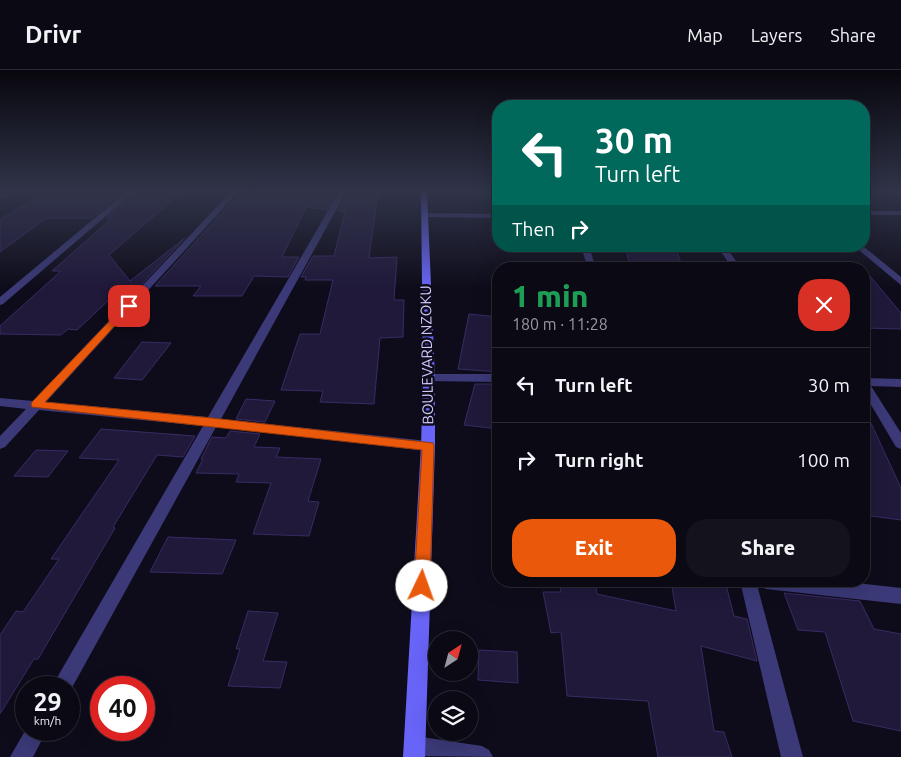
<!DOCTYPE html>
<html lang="en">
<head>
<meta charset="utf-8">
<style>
  body { margin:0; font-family:Ubuntu,sans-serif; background:#13121d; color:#f1f3f6; height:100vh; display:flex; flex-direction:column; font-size:19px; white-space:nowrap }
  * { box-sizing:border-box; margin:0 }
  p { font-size:16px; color:#999aa0 }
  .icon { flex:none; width:28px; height:28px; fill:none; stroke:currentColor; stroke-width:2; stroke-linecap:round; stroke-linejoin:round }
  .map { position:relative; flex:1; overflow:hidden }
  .side { position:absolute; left:492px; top:192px; width:378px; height:325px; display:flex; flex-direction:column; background:#0a0914; border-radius:20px; box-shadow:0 5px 20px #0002,0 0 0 1px #2a2a34 }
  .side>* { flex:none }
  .hud { position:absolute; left:492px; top:30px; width:378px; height:152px; border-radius:20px; box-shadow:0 5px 20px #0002,0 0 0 1px #2a2a34; background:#00695c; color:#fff; overflow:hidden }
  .needle { width:32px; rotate:36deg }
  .tools { position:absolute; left:428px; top:561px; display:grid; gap:10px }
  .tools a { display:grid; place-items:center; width:50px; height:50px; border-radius:50%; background:#0a0914; box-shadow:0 5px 20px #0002,0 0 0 1px #2a2a34; font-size:25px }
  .speed { position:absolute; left:15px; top:606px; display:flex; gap:10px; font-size:25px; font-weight:700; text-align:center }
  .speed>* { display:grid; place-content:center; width:65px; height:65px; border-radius:50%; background:#0a0914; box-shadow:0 5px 20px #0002,0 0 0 1px #2a2a34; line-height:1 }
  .speed small { font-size:12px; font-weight:400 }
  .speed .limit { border:8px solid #d22; background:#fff; color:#111 }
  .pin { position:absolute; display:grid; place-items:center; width:42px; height:42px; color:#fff; margin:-21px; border-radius:10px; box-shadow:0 2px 8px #0006 }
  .me { position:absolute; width:55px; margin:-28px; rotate:3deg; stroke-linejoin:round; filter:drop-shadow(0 0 4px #0008) }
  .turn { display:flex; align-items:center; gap:18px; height:105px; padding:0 20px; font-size:22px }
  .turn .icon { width:65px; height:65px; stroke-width:2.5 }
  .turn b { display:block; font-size:35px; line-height:42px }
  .then { display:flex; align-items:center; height:48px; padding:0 20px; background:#0003; gap:10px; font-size:19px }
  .round { display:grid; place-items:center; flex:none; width:52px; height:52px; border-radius:20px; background:#13121d }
  .summary { display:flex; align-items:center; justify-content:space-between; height:85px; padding:0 20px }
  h1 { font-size:30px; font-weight:800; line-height:38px; color:#1e9e55 }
  .primary-button { display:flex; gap:10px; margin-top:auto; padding:10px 20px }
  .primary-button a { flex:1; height:58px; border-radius:20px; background:#ea580c; color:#fff; font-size:20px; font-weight:800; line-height:58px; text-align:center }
  .primary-button a+a { background:#13121d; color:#f1f3f6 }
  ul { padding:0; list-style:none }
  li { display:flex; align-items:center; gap:15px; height:75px; padding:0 20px; border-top:1px solid #2a2a34 }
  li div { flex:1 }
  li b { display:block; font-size:19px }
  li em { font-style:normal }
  header { display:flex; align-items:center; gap:30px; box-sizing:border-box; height:70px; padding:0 25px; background:#0a0914; border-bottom:1px solid #2a2a34 }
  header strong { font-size:24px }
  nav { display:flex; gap:28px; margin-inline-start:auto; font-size:18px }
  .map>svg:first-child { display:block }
  .building { fill:#20193a; stroke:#372c65 }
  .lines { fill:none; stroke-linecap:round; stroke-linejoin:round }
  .street { fill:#3b3977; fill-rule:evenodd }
  .secondary { fill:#6864f7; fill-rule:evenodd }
  .route { fill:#ea580c; stroke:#983908 }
  .labels { text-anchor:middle; stroke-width:5; stroke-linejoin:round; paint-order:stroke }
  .street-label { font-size:15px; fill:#cec8fc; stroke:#0e0c1a }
</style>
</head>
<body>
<header>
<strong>Drivr</strong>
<nav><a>Map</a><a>Layers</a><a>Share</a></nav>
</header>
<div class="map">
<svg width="901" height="687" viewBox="0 0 901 687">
  <rect width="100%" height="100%" fill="#0e0c1a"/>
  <!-- building -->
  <path class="building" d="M 83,122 L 123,122 L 92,148 L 46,148 L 0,182 L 0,150 L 38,125 L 83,125 Z
    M 136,122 L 179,124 L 109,185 L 130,211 L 185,168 L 140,216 L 130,215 L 117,228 L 111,228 L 77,260 L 68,259 L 61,265 L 0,264 L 0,256 L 61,201 L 52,201 L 112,148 L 106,148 Z
    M 256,122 L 337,122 L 327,140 L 306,137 L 282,187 L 299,187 L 288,207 L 254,206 L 242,226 L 193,226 L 201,216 L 155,216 L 232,132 L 240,126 L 251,127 Z
    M 348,122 L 378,122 L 369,188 L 397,187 L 394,230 L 404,230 L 403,267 L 380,268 L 374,334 L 320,332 L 323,321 L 281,320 L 300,264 L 320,264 L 333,210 L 305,210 L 306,207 L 301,207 L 313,186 L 334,186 L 345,142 L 338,141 Z
    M 625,176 L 675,176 L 683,199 L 631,199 Z
    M 864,199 L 901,243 L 901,259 L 864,258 Z
    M 469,244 L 499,247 L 499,302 L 458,299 Z
    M 142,272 L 171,273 L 142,310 L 114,308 Z
    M 475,314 L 499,314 L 499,359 L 464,355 Z
    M 246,329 L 275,331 L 265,352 L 236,349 Z
    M 864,338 L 901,418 L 901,450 L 864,445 Z
    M 101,359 L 195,366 L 183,387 L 157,385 L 113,457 L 115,458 L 38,589 L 34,589 L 0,644 L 0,565 L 16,541 L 23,542 L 59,489 L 51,489 L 119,390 L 79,388 Z
    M 230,361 L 260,364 L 254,377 L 280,378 L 276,387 L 321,389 L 308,431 L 319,432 L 309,466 L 253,464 L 271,413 L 236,412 L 239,404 L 196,403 L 203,389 L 201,389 L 212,367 L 226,368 Z
    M 36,380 L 68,381 L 48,407 L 14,406 Z
    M 168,467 L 236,470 L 222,504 L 150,502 Z
    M 559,511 L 595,511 L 597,524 L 676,541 L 671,511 L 725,511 L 734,546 L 747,549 L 757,591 L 701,576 L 714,661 L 724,662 L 732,687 L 658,687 L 648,631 L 567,626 L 561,562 L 551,563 L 543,522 L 561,522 Z
    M 784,523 L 860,531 L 874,559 L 901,564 L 901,661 L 853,651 L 825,562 L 798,560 Z
    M 248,541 L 278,543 L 263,591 L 287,592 L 280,618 L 228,616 L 240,579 L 236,579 Z
    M 479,580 L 517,582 L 518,613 L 478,610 Z"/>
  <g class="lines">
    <!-- street -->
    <path class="street" d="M 3,122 L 11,122 L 0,129 L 0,124 Z
      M 126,122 L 134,122 L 3,234 L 0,235 L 0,227 Z
      M 231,122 L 238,122 L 46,332 L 208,347 L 339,122 L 346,122 L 221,349 L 428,371 L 433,373 L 435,376 L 433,379 L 428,381 L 216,357 L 69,623 L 69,618 L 51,618 L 203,356 L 39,340 L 5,377 L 0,379 L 0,366 L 26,339 L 0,336 L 0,328 L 33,331 Z
      M 896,122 L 901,122 L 901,125 Z
      M 864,141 L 901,141 L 901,145 L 864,145 Z
      M 422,143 L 499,144 L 499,148 L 425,147 L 422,147 Z
      M 581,176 L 589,176 L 596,199 L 588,199 Z
      M 717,176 L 725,176 L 742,199 L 733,199 Z
      M 854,176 L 863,176 L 901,207 L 901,215 Z
      M 429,304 L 499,304 L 499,312 L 425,311 L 423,308 Z
      M 864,308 L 901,309 L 901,317 L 871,316 L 901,363 L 901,379 L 896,377 L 864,323 Z
      M 740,511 L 756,511 L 803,687 L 781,687 Z
      M 758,511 L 839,511 L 901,518 L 901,534 L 766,519 L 760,516 Z
      M 26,659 L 47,660 L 33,687 L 10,687 Z
      M 415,666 L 482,676 L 489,680 L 493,687 L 415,686 L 408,683 L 405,676 L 408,669 Z"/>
    <!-- secondary -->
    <path class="secondary" d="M 421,122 L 427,122 L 435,308 L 435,376 L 425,687 L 403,687 L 421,376 L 423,308 Z"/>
  </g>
  <!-- sky -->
  <linearGradient id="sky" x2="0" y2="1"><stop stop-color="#08070e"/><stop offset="0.56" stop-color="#303449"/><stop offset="1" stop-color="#303449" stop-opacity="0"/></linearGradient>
  <rect width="901" height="218" fill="url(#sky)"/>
  <!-- route -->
  <path class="route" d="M 129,233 L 132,234 L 132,237 L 45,332 L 212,348 L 433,373 L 434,376 L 430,516 L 427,521 L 422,523 L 417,521 L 414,516 L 422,380 L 32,337 L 31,335 L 32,332 L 126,234 Z"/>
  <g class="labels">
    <!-- street labels -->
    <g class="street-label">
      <text transform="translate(427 285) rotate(-91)" y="5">BOULEVARD NZOKU</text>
    </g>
  </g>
</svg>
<div class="tools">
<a><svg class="needle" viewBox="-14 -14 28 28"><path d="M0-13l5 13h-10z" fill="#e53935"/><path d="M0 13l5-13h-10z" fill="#999aa0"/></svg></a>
<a><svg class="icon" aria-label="layers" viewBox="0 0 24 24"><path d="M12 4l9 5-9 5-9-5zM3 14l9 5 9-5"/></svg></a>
</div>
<div class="speed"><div>29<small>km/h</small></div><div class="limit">40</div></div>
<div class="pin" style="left:129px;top:236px;background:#d93025"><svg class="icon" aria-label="arrive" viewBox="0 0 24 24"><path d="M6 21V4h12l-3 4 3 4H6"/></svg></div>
<svg class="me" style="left:422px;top:516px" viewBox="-20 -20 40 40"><circle r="19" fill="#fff"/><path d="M0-13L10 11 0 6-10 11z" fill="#ea580c"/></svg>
<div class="hud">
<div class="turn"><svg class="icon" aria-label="left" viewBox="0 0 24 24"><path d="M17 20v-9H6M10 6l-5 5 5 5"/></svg><div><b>30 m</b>Turn left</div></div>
<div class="then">Then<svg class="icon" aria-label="right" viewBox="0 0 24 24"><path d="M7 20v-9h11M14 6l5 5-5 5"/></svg></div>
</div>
<section class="side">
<div class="summary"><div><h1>1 min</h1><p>180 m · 11:28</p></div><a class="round" style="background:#d93025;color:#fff"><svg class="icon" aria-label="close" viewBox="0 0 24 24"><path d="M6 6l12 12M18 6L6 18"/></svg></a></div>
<ul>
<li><svg class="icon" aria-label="left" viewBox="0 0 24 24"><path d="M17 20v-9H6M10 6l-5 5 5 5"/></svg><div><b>Turn left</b></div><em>30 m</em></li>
<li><svg class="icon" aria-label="right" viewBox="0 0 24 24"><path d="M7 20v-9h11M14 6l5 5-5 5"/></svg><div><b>Turn right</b></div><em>100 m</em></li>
</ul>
<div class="primary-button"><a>Exit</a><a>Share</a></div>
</section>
</div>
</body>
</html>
